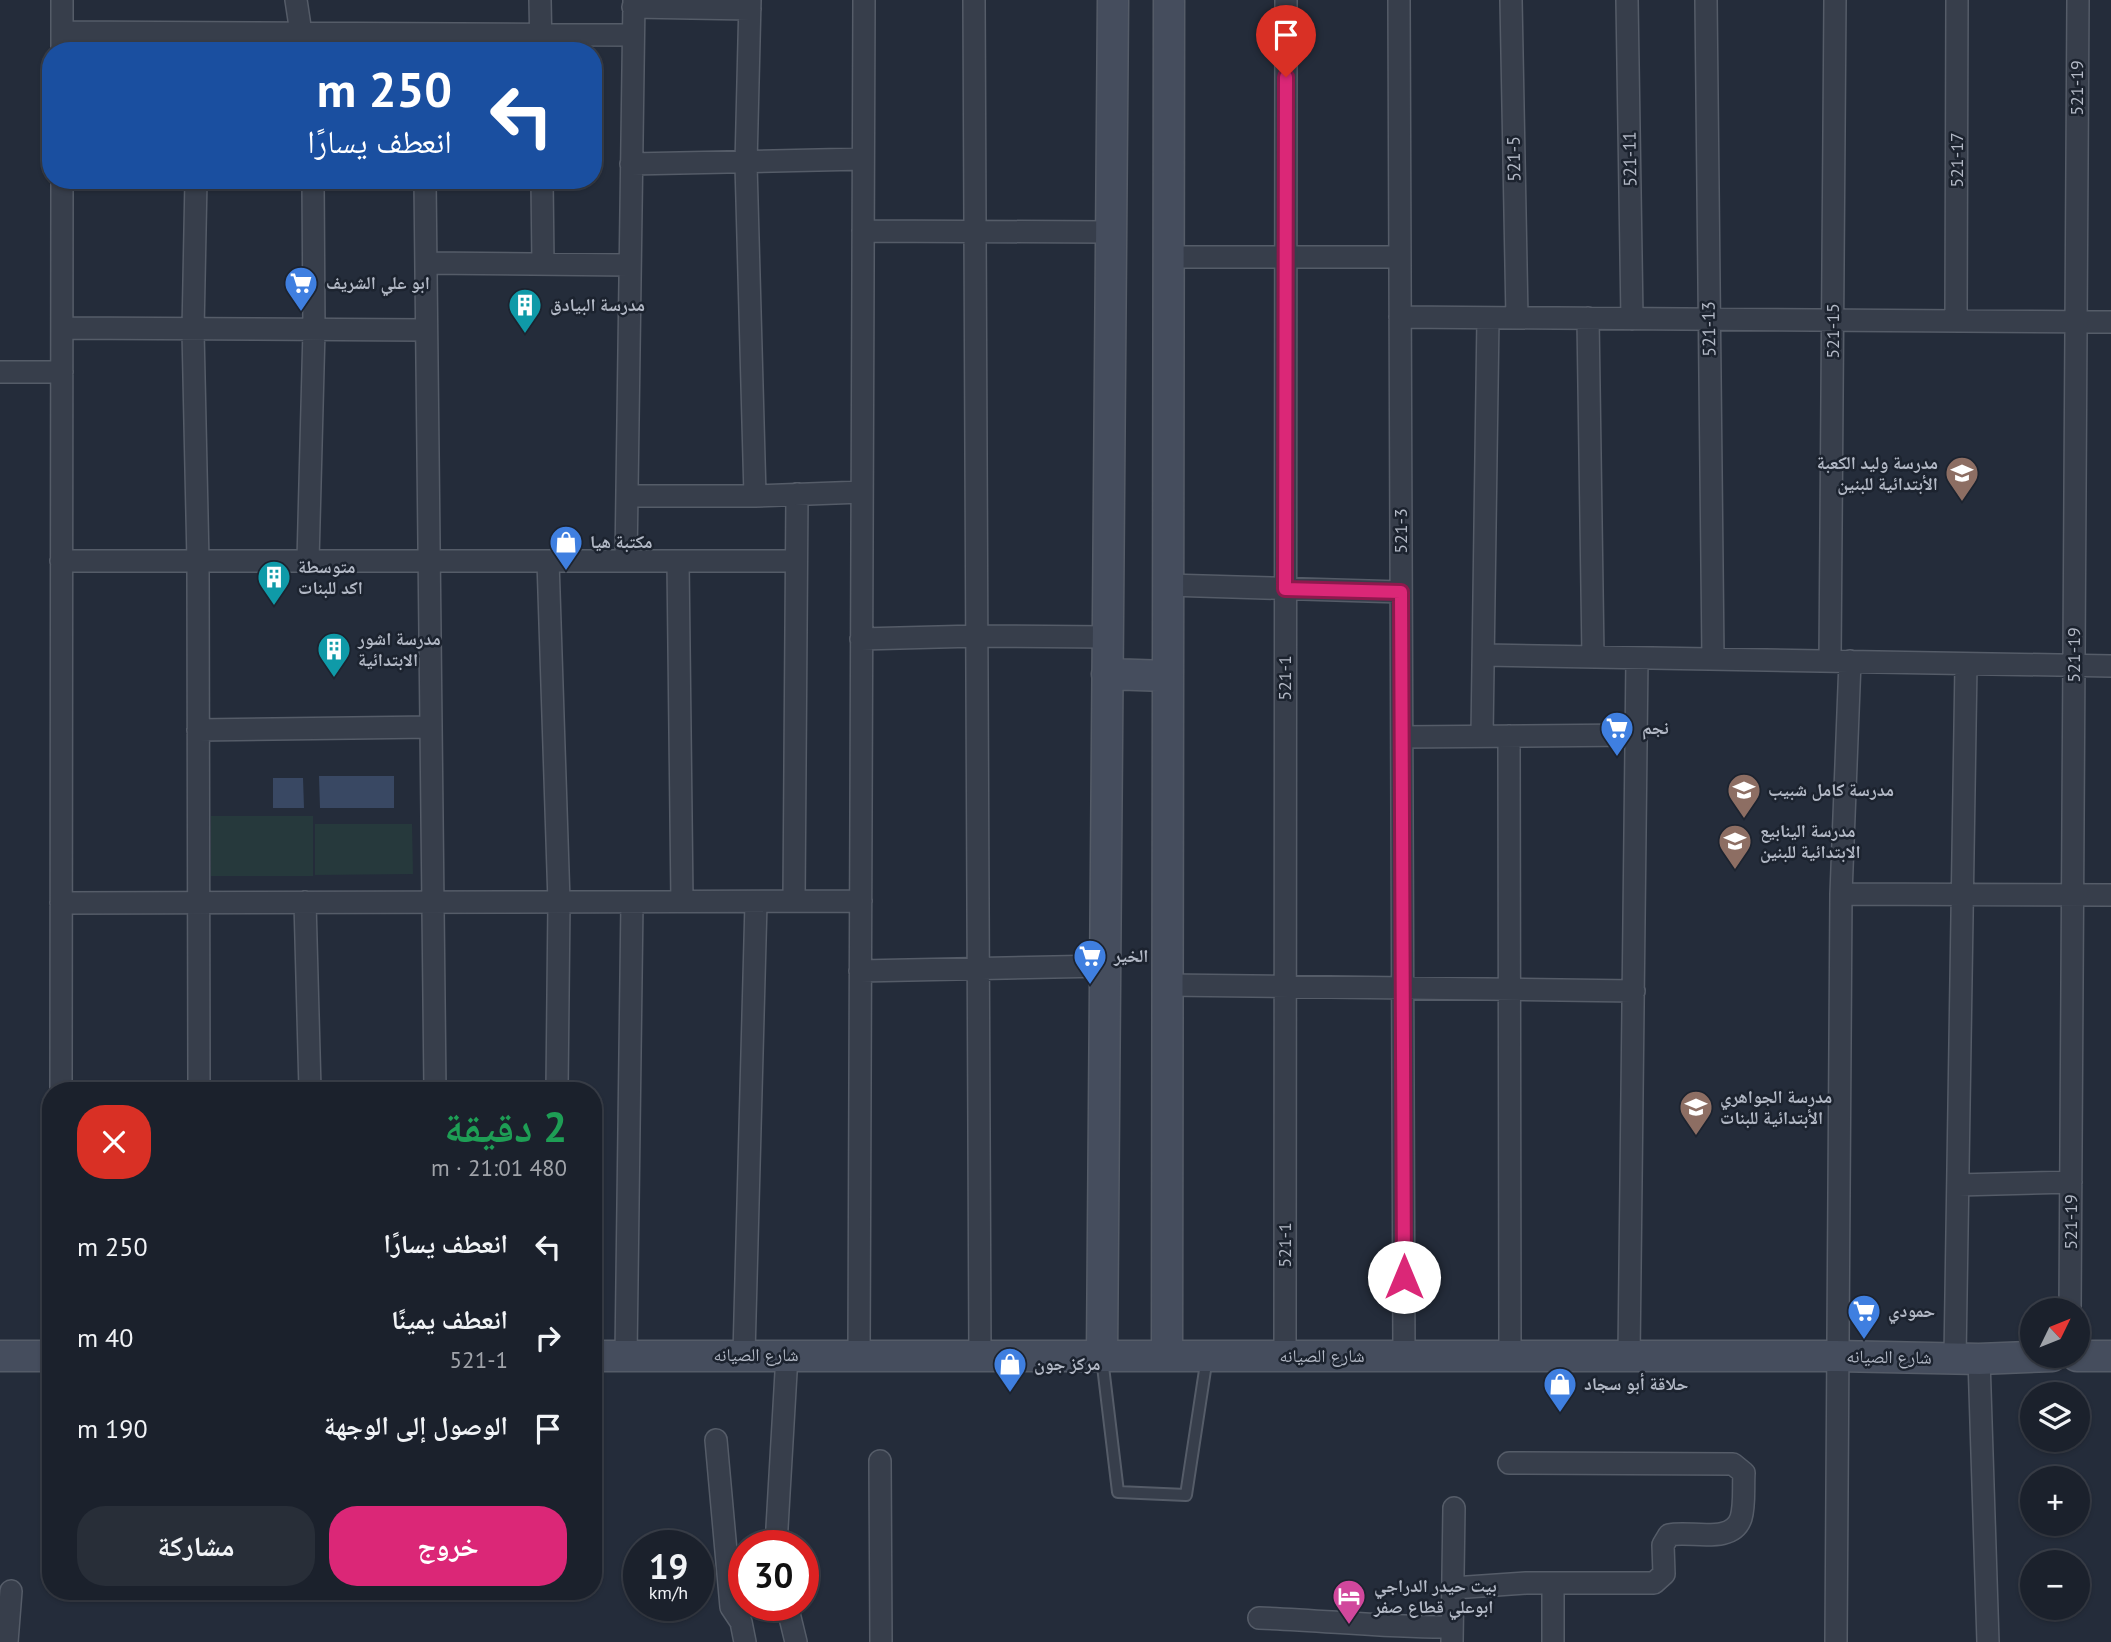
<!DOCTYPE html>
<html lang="ar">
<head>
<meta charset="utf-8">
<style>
  body { margin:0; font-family:"PT Sans","Noto Naskh Arabic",sans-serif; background:#282e38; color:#f1f3f6; direction:rtl; height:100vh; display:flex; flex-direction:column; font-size:26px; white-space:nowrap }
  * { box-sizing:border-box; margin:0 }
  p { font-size:23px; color:#a0a3a9 }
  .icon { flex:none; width:38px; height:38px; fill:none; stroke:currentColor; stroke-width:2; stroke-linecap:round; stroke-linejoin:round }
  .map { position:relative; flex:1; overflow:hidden; direction:ltr }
  .drawer { position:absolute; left:42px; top:1082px; width:560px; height:518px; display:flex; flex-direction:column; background:#1b212c; border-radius:28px; box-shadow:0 2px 5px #0004,0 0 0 2px #393e48; direction:rtl }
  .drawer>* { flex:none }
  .banner { position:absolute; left:42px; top:42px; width:560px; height:147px; border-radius:28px; box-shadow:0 2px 5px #0004,0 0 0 2px #393e48; direction:rtl; background:#1a4fa0; color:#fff; overflow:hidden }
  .needle { width:46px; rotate:47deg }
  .tools { position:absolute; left:2020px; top:1298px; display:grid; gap:14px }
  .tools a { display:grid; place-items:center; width:70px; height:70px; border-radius:50%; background:#1b212c; box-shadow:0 2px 5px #0004,0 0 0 2px #393e48; font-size:35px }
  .speed { position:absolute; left:623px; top:1530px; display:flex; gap:14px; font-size:35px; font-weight:700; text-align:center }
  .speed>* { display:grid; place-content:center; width:91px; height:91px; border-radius:50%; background:#1b212c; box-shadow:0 2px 5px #0004,0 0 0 2px #393e48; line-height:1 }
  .speed small { font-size:18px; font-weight:400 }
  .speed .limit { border:10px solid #d22; background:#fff; color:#111 }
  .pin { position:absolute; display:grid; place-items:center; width:60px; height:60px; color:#fff; margin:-72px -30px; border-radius:50% 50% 50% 0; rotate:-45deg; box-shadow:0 0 7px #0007 }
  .pin .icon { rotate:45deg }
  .me { position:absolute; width:77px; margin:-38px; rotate:0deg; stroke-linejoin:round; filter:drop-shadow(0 0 5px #0008) }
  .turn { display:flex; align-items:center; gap:24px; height:147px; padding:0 35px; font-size:32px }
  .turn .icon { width:91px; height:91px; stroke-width:2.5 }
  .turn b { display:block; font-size:49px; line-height:60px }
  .round { display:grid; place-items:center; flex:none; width:74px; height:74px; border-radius:28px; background:#282e38 }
  .summary { display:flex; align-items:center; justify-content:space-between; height:119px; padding:0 35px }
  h1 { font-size:42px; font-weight:800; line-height:52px; color:#1e9e55 }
  .cta { display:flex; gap:14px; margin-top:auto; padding:14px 35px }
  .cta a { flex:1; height:80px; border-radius:28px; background:#db2777; color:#fff; font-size:28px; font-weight:800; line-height:80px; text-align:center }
  .cta a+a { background:#282e38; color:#f1f3f6 }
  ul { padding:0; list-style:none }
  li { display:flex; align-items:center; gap:21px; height:91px; padding:0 35px }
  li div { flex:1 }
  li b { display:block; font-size:26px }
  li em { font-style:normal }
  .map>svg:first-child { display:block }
  .green { fill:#26393c }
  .water { fill:#394863 }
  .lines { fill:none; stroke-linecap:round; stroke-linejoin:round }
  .lane-casing { stroke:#555c68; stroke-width:14 }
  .street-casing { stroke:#555c68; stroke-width:24 }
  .secondary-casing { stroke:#555c68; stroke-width:33 }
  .lane { stroke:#373e4b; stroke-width:10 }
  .street { stroke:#373e4b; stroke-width:21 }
  .secondary { stroke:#454d5d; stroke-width:30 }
  .route-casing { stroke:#8e194d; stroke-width:18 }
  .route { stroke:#db2777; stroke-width:12 }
  .labels { text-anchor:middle; stroke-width:5; stroke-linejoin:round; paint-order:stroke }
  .street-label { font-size:18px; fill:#b3b9c6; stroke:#1c232f }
  .poi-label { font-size:18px; font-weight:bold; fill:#b3b9c6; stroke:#1c232f; text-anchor:start }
</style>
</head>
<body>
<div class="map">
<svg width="2111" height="1642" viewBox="0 0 2111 1642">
  <rect width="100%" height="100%" fill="#242c3a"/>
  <!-- green -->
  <path class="green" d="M 211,816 L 313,816 L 313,876 L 211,876 Z
    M 315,824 L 412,824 L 413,874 L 315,875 Z"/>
  <!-- water -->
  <path class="water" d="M 319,776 L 394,776 L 394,808 L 320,808 Z
    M 273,778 L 303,778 L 304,808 L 273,808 Z"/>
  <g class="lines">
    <defs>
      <path id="lane" d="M 1102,1358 L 1118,1492 L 1186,1495 L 1207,1357"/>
      <path id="street" d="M 296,0 L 301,33
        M 540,0 L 541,51
        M 750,0 L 746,164 L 755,496
        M 974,0 L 980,1356
        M 1399,0 L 1404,1356
        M 1511,0 L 1517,318
        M 1627,0 L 1632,319
        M 1706,0 L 1713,659
        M 633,7 L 750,9
        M 62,32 L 633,35
        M 62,51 L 62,0
        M 631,164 L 863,159
        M 196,180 L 193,331 L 198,561 L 199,1090
        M 425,180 L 435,1090
        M 542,180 L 543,264
        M 863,231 L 1110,232
        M 1169,257 L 1400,257
        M 426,263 L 630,265
        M 1400,317 L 2111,322
        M 1588,318 L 1593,657
        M 1956,321 L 1957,0
        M 62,328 L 426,330
        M 0,372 L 62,372
        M 628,496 L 755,496 L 862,492
        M 61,561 L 795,561
        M 308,561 L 314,330 L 313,180
        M 548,561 L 559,902 L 557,1090
        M 626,561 L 634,0
        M 678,561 L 682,901
        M 1168,585 L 1401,592
        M 861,639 L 977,636 L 1107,637
        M 1485,655 L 2111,666
        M 1830,661 L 1835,0
        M 198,730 L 431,727
        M 1482,736 L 1488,318
        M 1509,736 L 1510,1356
        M 1402,737 L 1636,735
        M 1841,894 L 2111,895
        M 794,901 L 797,494
        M 305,902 L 310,1090
        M 61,903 L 861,901
        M 860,971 L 1105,966
        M 1168,985 L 1634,991
        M 61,1090 L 62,180
        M 1958,1185 L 2071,1182
        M 2070,1311 L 2078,0
        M 744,1354 L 756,903
        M 626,1356 L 632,902
        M 859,1356 L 864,0
        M 1285,1356 L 1286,0
        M 1629,1356 L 1637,658
        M 1955,1358 L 1966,664
        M 1979,1359 L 1988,1642
        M 716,1440 L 731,1607 L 741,1622 L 745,1642
        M 880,1461 L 881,1642
        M 776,1545 L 787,1355
        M 1453,1588 L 1526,1583 L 1654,1583 L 1664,1574 L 1663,1545 L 1669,1535 C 1690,1530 1732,1545 1741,1518 C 1745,1505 1743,1487 1744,1473 L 1733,1464 L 1509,1463
        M 787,1605 L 796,1642
        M 1259,1618 C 1324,1620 1387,1628 1452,1627
        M 7,1642 L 11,1591
        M 1452,1642 L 1454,1508
        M 1553,1642 L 1553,1583
        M 1836,1642 L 1841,894 L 1850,661"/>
      <path id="secondary" d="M 1107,674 L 1168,676
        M 0,1356 L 51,1356
        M 593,1356 L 1836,1356 L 1979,1359 L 2052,1356
        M 1102,1356 L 1113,0
        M 1167,1356 L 1169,0
        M 2077,1356 L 2111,1356"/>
    </defs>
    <!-- lane casing -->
    <use href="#lane" class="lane-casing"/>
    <!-- street casing -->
    <use href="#street" class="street-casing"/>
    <!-- secondary casing -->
    <use href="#secondary" class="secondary-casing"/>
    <!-- lane -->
    <use href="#lane" class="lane"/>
    <!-- street -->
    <use href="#street" class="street"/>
    <!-- secondary -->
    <use href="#secondary" class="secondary"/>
  </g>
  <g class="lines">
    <defs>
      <path id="route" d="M 1286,77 L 1285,589 L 1401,592 L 1404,1277"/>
    </defs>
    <!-- route casing -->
    <use href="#route" class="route-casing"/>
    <!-- route -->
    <use href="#route" class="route"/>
  </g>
  <!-- icons -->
  <defs>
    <symbol id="supermarket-pin" viewBox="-11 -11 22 30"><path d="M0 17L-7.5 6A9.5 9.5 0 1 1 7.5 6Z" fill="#3f7fe0" stroke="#1c232f"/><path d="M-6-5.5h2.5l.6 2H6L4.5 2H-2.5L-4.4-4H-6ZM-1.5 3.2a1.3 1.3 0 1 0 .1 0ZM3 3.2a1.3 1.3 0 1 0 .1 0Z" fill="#fff"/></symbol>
    <symbol id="building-pin" viewBox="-11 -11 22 30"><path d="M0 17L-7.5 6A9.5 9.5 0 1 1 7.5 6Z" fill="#0f9aa8" stroke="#1c232f"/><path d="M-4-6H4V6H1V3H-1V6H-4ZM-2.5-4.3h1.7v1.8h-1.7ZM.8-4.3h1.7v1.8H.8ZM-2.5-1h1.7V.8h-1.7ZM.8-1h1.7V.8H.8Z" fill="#fff"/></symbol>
    <symbol id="school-pin" viewBox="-11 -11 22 30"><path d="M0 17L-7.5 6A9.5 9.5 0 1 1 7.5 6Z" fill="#8d6e63" stroke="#1c232f"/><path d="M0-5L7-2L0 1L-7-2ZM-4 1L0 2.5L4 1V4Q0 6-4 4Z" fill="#fff"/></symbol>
    <symbol id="shop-pin" viewBox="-11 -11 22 30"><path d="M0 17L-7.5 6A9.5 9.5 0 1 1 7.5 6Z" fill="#3f7fe0" stroke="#1c232f"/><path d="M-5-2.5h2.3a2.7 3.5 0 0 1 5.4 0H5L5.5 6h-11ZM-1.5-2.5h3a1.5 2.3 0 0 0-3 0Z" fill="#fff"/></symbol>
    <symbol id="hotel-pin" viewBox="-11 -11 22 30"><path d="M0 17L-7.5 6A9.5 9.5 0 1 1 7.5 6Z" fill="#d1479c" stroke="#1c232f"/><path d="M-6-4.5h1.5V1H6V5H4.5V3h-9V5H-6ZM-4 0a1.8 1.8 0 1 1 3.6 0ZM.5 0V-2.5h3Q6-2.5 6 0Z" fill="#fff"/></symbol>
  </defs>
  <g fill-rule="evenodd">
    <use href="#supermarket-pin" x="282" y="264" width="38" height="52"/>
    <use href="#building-pin" x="506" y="286" width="38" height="52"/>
    <use href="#school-pin" x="1943" y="454" width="38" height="52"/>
    <use href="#shop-pin" x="547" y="523" width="38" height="52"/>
    <use href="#building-pin" x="255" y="558" width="38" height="52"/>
    <use href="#building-pin" x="315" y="630" width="38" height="52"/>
    <use href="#supermarket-pin" x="1598" y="709" width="38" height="52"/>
    <use href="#school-pin" x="1725" y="771" width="38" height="52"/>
    <use href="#school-pin" x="1716" y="822" width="38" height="52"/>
    <use href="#supermarket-pin" x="1071" y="937" width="38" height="52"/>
    <use href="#school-pin" x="1677" y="1088" width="38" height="52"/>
    <use href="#supermarket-pin" x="1845" y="1292" width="38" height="52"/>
    <use href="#shop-pin" x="991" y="1345" width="38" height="52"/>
    <use href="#shop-pin" x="1541" y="1365" width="38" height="52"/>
    <use href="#hotel-pin" x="1330" y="1577" width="38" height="52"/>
  </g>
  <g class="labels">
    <!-- street labels -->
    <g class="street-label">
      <text transform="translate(2077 88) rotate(-90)" y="6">521-19</text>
      <text transform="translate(1514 159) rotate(-91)" y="6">521-5</text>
      <text transform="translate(1630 159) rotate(-91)" y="6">521-11</text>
      <text transform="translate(1957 160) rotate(-90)" y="6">521-17</text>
      <text transform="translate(1709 329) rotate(-91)" y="6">521-13</text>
      <text transform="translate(1833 331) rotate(-90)" y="6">521-15</text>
      <text transform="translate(1401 531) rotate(-90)" y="6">521-3</text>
      <text transform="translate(2074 655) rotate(-90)" y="6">521-19</text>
      <text transform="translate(1285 678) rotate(-90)" y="6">521-1</text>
      <text transform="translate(2071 1222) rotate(-90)" y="6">521-19</text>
      <text transform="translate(1285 1245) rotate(-90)" y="6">521-1</text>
      <text x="756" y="1361">شارع الصيانه</text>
      <text x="1322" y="1362">شارع الصيانه</text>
      <text transform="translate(1889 1357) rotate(1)" y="6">شارع الصيانه</text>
    </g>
    <!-- poi labels -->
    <g class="poi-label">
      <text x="326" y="289">ابو علي الشريف</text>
      <text x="550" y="311">مدرسة البيادق</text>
      <text x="1938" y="469" text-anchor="end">مدرسة وليد الكعبة<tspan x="1938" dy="21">الأبتدائية للبنين</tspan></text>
      <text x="590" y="548">مكتبة هيا</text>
      <text x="298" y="573">متوسطة<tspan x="298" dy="21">اكد للبنات</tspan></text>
      <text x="358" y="645">مدرسة اشور<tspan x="358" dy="21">الابتدائية</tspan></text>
      <text x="1642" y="734">نجم</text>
      <text x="1768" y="796">مدرسة كامل شبيب</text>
      <text x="1760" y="837">مدرسة الينابيع<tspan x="1760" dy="21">الابتدائية للبنين</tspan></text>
      <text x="1114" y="962">الخير</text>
      <text x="1720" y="1103">مدرسة الجواهري<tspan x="1720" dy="21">الأبتدائية للبنات</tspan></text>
      <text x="1888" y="1317">حمودي</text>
      <text x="1034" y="1370">مركز جون</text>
      <text x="1584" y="1390">حلاقة أبو سجاد</text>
      <text x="1374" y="1592">بيت حيدر الدراجي<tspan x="1374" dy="21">ابوعلي قطاع صفر</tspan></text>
    </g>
  </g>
</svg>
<div class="tools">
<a><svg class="needle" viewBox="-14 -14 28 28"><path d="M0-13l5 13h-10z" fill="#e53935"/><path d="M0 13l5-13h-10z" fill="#a0a3a9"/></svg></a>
<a><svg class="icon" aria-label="layers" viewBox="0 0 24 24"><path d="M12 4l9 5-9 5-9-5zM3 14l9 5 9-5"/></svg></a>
<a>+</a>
<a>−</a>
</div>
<div class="speed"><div>19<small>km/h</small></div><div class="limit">30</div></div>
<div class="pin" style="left:1286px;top:77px;background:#d93025"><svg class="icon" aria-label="arrive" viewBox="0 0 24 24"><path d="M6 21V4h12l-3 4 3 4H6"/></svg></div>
<svg class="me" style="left:1404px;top:1277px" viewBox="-20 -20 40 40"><circle r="19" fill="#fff"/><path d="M0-13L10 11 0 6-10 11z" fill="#db2777"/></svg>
<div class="banner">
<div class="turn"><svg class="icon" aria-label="left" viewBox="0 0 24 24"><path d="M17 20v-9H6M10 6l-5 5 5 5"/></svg><div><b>250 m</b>انعطف يسارًا</div></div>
</div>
<section class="drawer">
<div class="summary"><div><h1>2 دقيقة</h1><p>480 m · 21:01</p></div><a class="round" style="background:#d93025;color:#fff"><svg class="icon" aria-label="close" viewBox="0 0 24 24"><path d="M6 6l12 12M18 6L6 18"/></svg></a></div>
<ul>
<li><svg class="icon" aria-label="left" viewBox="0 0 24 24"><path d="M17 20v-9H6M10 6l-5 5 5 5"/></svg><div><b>انعطف يسارًا</b></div><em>250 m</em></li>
<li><svg class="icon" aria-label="right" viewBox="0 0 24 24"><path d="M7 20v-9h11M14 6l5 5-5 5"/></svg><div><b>انعطف يمينًا</b><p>521-1</p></div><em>40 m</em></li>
<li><svg class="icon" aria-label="arrive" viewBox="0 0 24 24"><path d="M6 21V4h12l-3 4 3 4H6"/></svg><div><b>الوصول إلى الوجهة</b></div><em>190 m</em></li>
</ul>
<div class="cta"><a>خروج</a><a>مشاركة</a></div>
</section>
</div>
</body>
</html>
